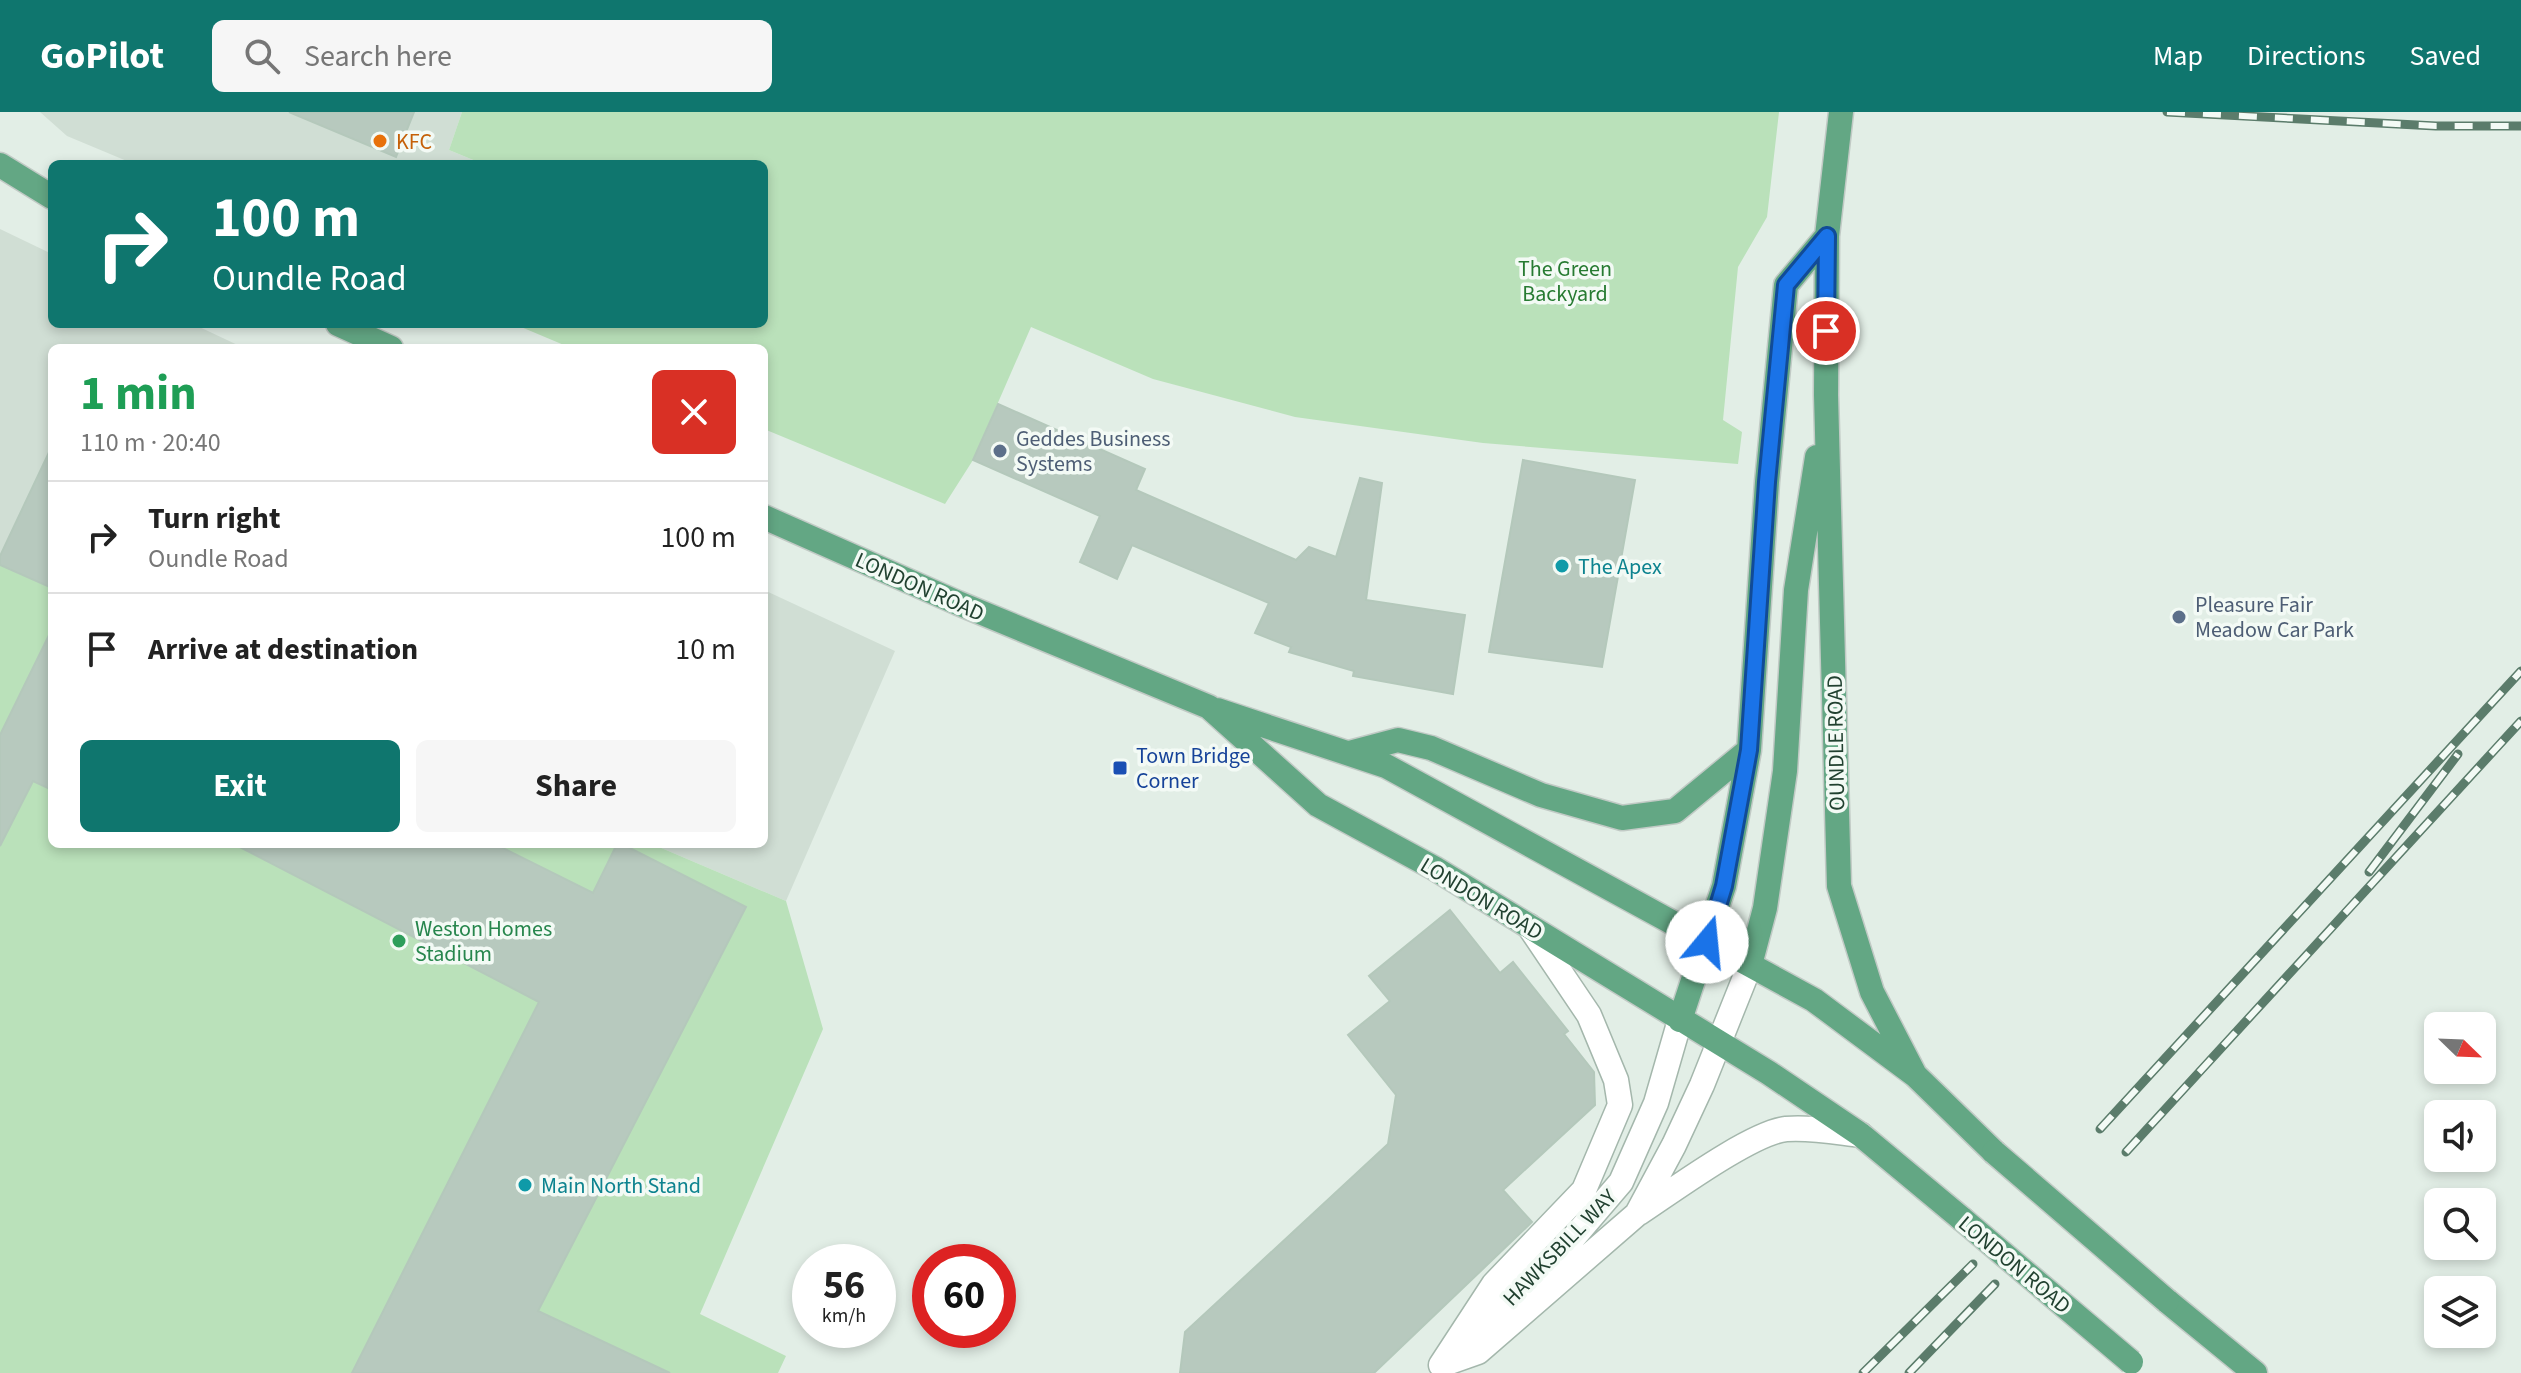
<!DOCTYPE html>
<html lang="en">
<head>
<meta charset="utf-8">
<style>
  body { margin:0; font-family:"Source Sans 3",sans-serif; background:#f6f6f6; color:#222; height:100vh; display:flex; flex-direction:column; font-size:30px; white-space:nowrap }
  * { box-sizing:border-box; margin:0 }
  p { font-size:26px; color:#767676 }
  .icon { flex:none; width:44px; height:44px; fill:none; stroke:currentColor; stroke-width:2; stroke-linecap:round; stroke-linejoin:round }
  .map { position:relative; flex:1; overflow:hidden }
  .details { position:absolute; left:48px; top:232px; width:720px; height:504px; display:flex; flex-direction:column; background:#fff; border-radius:12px; box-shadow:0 4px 12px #0003 }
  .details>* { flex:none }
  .guide { position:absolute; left:48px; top:48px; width:720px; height:168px; border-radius:12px; box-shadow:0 4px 12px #0003; background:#0f766e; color:#fff; overflow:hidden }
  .needle { width:52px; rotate:113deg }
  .fabs { position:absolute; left:2424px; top:900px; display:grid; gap:16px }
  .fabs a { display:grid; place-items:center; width:72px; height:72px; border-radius:12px; background:#fff; box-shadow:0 4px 12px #0003; font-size:40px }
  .speed { position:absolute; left:792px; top:1132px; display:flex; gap:16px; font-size:40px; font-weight:700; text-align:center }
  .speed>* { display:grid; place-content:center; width:104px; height:104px; border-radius:50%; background:#fff; box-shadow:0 4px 12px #0003; line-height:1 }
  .speed small { font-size:20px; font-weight:400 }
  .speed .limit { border:12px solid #d22; background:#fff; color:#111 }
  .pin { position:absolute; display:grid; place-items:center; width:68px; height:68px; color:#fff; margin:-34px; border:4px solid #fff; border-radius:50%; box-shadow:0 2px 8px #0007 }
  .me { position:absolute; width:88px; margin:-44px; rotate:17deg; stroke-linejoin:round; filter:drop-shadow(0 0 6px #0008) }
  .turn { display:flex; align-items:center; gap:28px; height:168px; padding:0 32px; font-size:36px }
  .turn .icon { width:104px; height:104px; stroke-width:2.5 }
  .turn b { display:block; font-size:56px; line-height:68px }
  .round { display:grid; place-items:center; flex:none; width:84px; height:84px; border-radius:12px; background:#f6f6f6 }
  .headline { display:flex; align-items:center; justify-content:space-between; height:136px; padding:0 32px }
  h1 { font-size:48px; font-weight:700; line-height:60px; color:#1e9e55 }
  .button { display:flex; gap:16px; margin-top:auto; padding:16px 32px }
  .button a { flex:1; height:92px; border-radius:12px; background:#0f766e; color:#fff; font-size:32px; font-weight:700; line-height:92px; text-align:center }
  .button a+a { background:#f6f6f6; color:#222 }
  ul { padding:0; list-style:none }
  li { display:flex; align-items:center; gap:24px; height:112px; padding:0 32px; border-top:2px solid #e0e0e0 }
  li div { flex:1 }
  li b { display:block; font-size:30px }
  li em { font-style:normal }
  header { display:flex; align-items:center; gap:48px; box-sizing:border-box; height:112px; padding:0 40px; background:#0f766e; color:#fff }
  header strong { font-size:38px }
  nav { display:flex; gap:44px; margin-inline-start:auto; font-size:28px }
  .search { width:560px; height:72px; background:#f6f6f6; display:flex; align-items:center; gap:20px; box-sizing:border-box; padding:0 28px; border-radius:12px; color:#767676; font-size:30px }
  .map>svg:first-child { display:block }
  .built { fill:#d0ded4 }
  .green { fill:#bae1ba }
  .building { fill:#b7c9be; stroke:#b4c8bb; stroke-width:2 }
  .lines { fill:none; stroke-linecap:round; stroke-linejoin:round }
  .street-casing { stroke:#a4b7ac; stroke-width:27 }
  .primary-casing { stroke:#c1cac5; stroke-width:27 }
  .street { stroke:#fff; stroke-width:24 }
  .primary { stroke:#63a784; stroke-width:24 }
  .rail-casing { stroke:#5b7c6b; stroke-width:9 }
  .rail { stroke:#f3faf5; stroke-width:6; stroke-dasharray:18; stroke-linecap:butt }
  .primary-bridge-casing { stroke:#c1cac5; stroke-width:27; stroke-linecap:butt }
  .primary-bridge { stroke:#63a784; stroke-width:24 }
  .route-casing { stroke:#114b97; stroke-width:20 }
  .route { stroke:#1a73e8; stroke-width:14 }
  .food-dot { fill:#e8710a; stroke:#f3faf5; stroke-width:3 }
  .service-dot { fill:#5c6f8a; stroke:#f3faf5; stroke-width:3 }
  .culture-dot { fill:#0f9aa8; stroke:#f3faf5; stroke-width:3 }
  .transit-dot { fill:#1a4fb4; stroke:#f3faf5; stroke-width:3 }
  .leisure-dot { fill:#2e9e5b; stroke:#f3faf5; stroke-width:3 }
  .labels { text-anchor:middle; stroke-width:7; stroke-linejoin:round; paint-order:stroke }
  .food-label { font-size:22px; fill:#c56008; stroke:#f3faf5; text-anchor:start }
  .park-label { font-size:22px; fill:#277b32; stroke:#f3faf5 }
  .service-label { font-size:22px; fill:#4e5e75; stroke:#f3faf5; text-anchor:start }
  .culture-label { font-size:22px; fill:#0d838f; stroke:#f3faf5; text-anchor:start }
  .street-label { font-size:22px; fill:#214130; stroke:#f3faf5 }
  .transit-label { font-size:22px; fill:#164399; stroke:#f3faf5; text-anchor:start }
  .leisure-label { font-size:22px; fill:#27864d; stroke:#f3faf5; text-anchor:start }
</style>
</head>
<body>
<header>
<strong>GoPilot</strong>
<div class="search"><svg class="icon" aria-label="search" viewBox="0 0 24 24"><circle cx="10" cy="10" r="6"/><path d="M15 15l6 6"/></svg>Search here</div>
<nav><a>Map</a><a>Directions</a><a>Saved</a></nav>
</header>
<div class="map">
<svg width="2521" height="1261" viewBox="0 0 2521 1261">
  <rect width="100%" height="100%" fill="#e2eee6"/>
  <!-- built -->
  <path class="built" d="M 40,0 L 462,0 L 449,38 L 483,52 L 134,52 L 67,24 Z
    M 0,117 L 52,142 L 52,212 L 193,212 L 244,236 L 52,236 L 52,476 L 0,453 Z
    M 764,478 L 895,539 L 786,789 L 652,732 L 764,732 Z"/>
  <!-- green -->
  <path class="green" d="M 462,0 L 1779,0 L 1767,105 L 1738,155 L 1723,308 L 1742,320 L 1738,352 L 1483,331 L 1295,305 L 1153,267 L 1031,215 L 973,348 L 945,392 L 764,317 L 764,236 L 571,236 L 514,212 L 764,212 L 764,52 L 483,52 L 449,38 Z
    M 0,453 L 52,476 L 52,732 L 652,732 L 786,789 L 823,917 L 700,1202 L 786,1244 L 778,1261 L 0,1261 Z"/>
  <!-- building -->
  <path class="building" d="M 289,0 L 414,0 L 396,45 Z
    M 998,292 L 1145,357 L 1136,378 L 1296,448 L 1309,435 L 1336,445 L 1360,366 L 1382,371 L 1366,488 L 1465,503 L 1453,582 L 1353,564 L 1354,559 L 1289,540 L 1291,535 L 1255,521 L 1269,491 L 1132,433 L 1117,467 L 1080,450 L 1100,404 L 973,348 Z
    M 52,334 L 52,476 L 0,453 L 0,444 Z
    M 1523,348 L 1635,368 L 1602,555 L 1489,540 Z
    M 52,517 L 52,678 L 33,669 L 0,734 L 0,623 Z
    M 234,732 L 495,732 L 593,781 L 617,732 L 622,732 L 746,795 L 538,1199 L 670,1261 L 352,1261 L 539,890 Z
    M 1450,798 L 1500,861 L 1513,850 L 1568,919 L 1564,922 L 1594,960 L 1595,993 L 1503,1078 L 1532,1110 L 1374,1261 L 1180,1261 L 1185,1220 L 1388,1032 L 1396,983 L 1348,923 L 1390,889 L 1369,864 Z"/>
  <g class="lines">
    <defs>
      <path id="street" d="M 1639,1101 C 1671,1080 1751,1021 1786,1017 C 1811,1015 1836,1020 1861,1023
        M 1472,1223 L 1568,1132 L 1621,1070 L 1656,991 L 1680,908
        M 1441,1253 L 1478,1240 L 1637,1102 L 1674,1033 L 1702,973 L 1750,853
        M 1441,1253 L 1494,1172 L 1584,1078 L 1620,993 L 1616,968 L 1589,903 L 1529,814"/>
      <path id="primary" d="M 1841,0 L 1827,124 L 1826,283 L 1839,774 L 1872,880 L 1915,963
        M 0,53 L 52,85
        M 338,212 L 391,236
        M 764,405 L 958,491 L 1209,595 L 1318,693 L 1434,756 L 1769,961 L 1861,1023 L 1962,1107
        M 1217,598 L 1386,654 L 1814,888 L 1915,963 L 1994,1040
        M 1349,641 L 1398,628 L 1431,636 L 1541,683 L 1622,706 L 1675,699 L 1749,638
        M 1750,853 L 1765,796 L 1785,659 L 1796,478 L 1817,345
        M 1680,908 L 1724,774 L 1749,638 L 1767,370 L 1786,173 L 1827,124
        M 2167,1189 L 2255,1261"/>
    </defs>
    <!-- street casing -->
    <use href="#street" class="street-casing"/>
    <!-- primary casing -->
    <use href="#primary" class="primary-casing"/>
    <!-- street -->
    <use href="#street" class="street"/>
    <!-- primary -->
    <use href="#primary" class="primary"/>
    <defs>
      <path id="rail" d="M 2167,0 L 2436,14 L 2521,14
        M 2369,760 L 2458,642
        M 2100,1017 L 2521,559
        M 2126,1040 L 2521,609
        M 1863,1261 L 1973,1152
        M 1909,1261 L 1995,1172"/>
    </defs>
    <!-- rail casing -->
    <use href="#rail" class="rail-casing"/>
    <!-- rail -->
    <use href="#rail" class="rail"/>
    <defs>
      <path id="primary-bridge" d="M 1994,1040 L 2167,1189
        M 1962,1107 L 2131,1250"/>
    </defs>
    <!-- primary-bridge casing -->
    <use href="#primary-bridge" class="primary-bridge-casing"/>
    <!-- primary-bridge -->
    <use href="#primary-bridge" class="primary-bridge"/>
  </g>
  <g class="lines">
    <defs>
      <path id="route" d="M 1707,830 L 1724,774 L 1749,638 L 1767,370 L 1786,173 L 1827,124 L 1826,219"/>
    </defs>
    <!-- route casing -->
    <use href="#route" class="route-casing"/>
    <!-- route -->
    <use href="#route" class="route"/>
  </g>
  <!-- markers -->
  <circle class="food-dot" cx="380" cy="29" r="8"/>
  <g class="service-dot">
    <circle cx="1000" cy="339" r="8"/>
    <circle cx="2179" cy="505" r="8"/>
  </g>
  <g class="culture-dot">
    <circle cx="1562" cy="454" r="8"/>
    <circle cx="525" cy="1073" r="8"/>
  </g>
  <rect class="transit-dot" x="1112" y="648" width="16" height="16" rx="4"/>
  <circle class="leisure-dot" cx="399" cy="829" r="8"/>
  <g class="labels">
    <!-- food labels -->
    <g class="food-label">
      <text x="396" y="37">KFC</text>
    </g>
    <!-- park labels -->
    <g class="park-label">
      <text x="1565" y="164">The Green<tspan x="1565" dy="25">Backyard</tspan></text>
    </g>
    <!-- service labels -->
    <g class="service-label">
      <text x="1016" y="334">Geddes Business<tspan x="1016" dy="25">Systems</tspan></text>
      <text x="2195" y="500">Pleasure Fair<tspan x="2195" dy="25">Meadow Car Park</tspan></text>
    </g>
    <!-- culture labels -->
    <g class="culture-label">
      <text x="1578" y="462">The Apex</text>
      <text x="541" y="1081">Main North Stand</text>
    </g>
    <!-- street labels -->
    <g class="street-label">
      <text transform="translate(920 474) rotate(24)" y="8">LONDON ROAD</text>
      <text transform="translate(1835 631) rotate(-91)" y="8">OUNDLE ROAD</text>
      <text transform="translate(1482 786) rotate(31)" y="8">LONDON ROAD</text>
      <text transform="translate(1559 1135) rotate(-46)" y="8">HAWKSBILL WAY</text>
      <text transform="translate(2015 1152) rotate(40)" y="8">LONDON ROAD</text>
    </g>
    <!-- transit labels -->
    <g class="transit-label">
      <text x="1136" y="651">Town Bridge<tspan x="1136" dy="25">Corner</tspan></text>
    </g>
    <!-- leisure labels -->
    <g class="leisure-label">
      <text x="415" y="824">Weston Homes<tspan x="415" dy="25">Stadium</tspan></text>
    </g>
  </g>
</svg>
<div class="fabs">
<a><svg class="needle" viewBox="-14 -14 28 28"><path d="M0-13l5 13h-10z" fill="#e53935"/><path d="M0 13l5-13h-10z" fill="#767676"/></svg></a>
<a><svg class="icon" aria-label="sound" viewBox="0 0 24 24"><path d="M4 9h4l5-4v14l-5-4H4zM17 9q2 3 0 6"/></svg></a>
<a><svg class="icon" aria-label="search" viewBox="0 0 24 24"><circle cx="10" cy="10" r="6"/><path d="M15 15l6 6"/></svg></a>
<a><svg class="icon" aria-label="layers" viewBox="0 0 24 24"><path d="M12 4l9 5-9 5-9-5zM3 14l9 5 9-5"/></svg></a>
</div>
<div class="speed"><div>56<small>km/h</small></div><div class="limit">60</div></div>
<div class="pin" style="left:1826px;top:219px;background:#d93025"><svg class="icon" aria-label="arrive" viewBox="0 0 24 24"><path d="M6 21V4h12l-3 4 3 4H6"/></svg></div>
<svg class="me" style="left:1707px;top:830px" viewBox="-20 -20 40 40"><circle r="19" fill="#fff"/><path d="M0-13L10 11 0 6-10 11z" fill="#1a73e8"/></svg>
<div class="guide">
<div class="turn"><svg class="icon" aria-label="right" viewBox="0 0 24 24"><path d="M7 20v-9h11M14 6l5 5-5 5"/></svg><div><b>100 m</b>Oundle Road</div></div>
</div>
<section class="details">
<div class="headline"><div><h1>1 min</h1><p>110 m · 20:40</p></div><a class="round" style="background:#d93025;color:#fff"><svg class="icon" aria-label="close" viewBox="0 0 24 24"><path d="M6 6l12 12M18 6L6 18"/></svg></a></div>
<ul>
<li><svg class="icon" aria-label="right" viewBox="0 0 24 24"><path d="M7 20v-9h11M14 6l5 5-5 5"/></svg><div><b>Turn right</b><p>Oundle Road</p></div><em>100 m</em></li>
<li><svg class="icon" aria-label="arrive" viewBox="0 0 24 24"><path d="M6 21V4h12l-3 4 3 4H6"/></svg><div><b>Arrive at destination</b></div><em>10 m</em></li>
</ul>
<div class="button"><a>Exit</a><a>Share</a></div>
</section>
</div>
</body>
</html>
